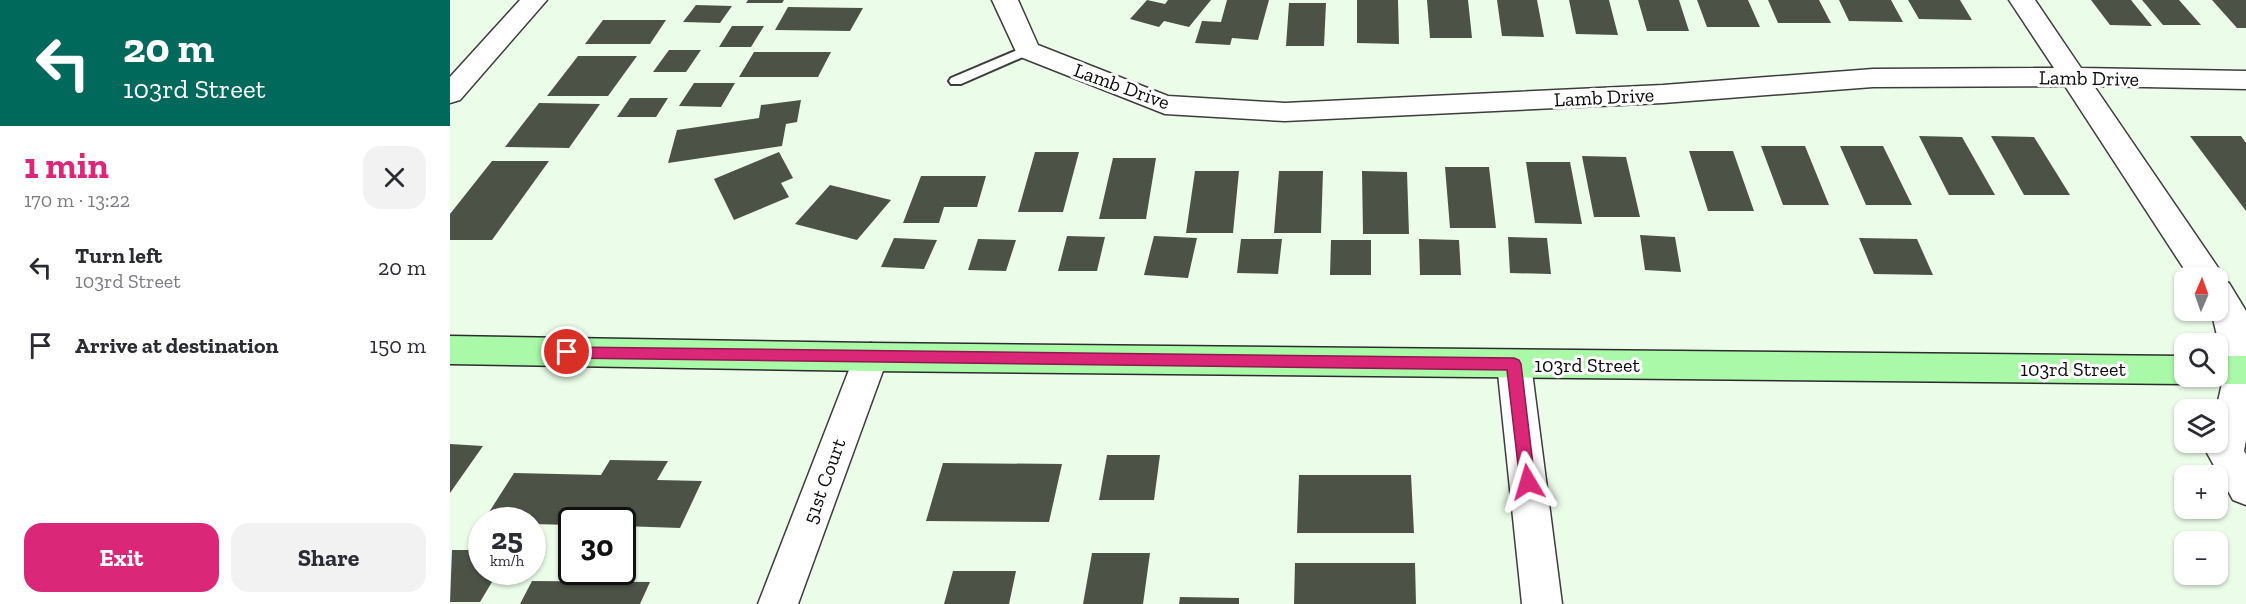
<!DOCTYPE html>
<html lang="en">
<head>
<meta charset="utf-8">
<style>
  body { margin:0; font-family:"Zilla Slab",serif; background:#f2f2f3; color:#2b2b33; height:100vh; display:flex; flex-direction:column; font-size:22px; white-space:nowrap }
  * { box-sizing:border-box; margin:0 }
  p { font-size:20px; color:#7c7c81 }
  .icon { flex:none; width:33px; height:33px; fill:none; stroke:currentColor; stroke-width:2; stroke-linecap:round; stroke-linejoin:round }
  .map { position:relative; flex:1; overflow:hidden }
  .panel { display:flex; flex-direction:column; background:#fff; width:450px }
  .panel>* { flex:none }
  .guide { background:#00695c; color:#fff; overflow:hidden }
  .needle { width:39px; rotate:2deg }
  .buttons { position:absolute; left:1724px; top:267px; display:grid; gap:12px }
  .buttons a { display:grid; place-items:center; width:54px; height:54px; border-radius:12px; background:#fff; box-shadow:0 2px 4px #0004; font-size:30px }
  .speed { position:absolute; left:18px; top:507px; display:flex; gap:12px; font-size:30px; font-weight:700; text-align:center }
  .speed>* { display:grid; place-content:center; width:78px; height:78px; border-radius:50%; background:#fff; box-shadow:0 2px 4px #0004; line-height:1 }
  .speed small { font-size:15px; font-weight:400 }
  .speed .limit { border:3px solid #111; border-radius:9px; background:#fff; color:#111 }
  .pin { position:absolute; display:grid; place-items:center; width:51px; height:51px; color:#fff; margin:-26px; border:3px solid #fff; border-radius:50%; box-shadow:0 2px 6px #0007 }
  .me { position:absolute; width:66px; margin:-33px; rotate:353deg; stroke-linejoin:round; filter:drop-shadow(0 0 4px #0008) }
  .turn { display:flex; align-items:center; gap:21px; height:126px; padding:0 24px; font-size:27px }
  .turn .icon { width:78px; height:78px; stroke-width:2.5 }
  .turn b { display:block; font-size:42px; line-height:51px }
  .round { display:grid; place-items:center; flex:none; width:63px; height:63px; border-radius:18px; background:#f2f2f3 }
  .summary { display:flex; align-items:center; justify-content:space-between; height:102px; padding:0 24px }
  h1 { font-size:36px; font-weight:700; line-height:45px; color:#db2777 }
  .primary-button { display:flex; gap:12px; margin-top:auto; padding:12px 24px }
  .primary-button a { flex:1; height:69px; border-radius:18px; background:#db2777; color:#fff; font-size:24px; font-weight:700; line-height:69px; text-align:center }
  .primary-button a+a { background:#f2f2f3; color:#2b2b33 }
  ul { padding:0; list-style:none }
  li { display:flex; align-items:center; gap:18px; height:78px; padding:0 24px }
  li div { flex:1 }
  li b { display:block; font-size:22px }
  li em { font-style:normal }
  main { display:flex; flex:1; min-height:0 }
  .map>svg:first-child { display:block }
  .building { fill:#4d5247 }
  .lines { fill:none; stroke-linecap:round; stroke-linejoin:round }
  .lane-casing { stroke:#3d3d3d; stroke-width:4 }
  .street-casing { stroke:#3d3d3d; stroke-width:3 }
  .secondary-casing { stroke:#2c2c2c; stroke-width:3 }
  .lane { fill:#fff; fill-rule:evenodd }
  .street { fill:#fff; fill-rule:evenodd }
  .secondary { fill:#a9f9a8; fill-rule:evenodd }
  .route { fill:#db2777; stroke:#8e194d; stroke-width:1.5 }
  .labels { text-anchor:middle; stroke-width:6; stroke-linejoin:round; paint-order:stroke }
  .street-label { font-size:20px; fill:#0a0a0a; stroke:#fff }
</style>
</head>
<body>
<main>
<section class="panel">
<div class="guide">
<div class="turn"><svg class="icon" aria-label="left" viewBox="0 0 24 24"><path d="M17 20v-9H6M10 6l-5 5 5 5"/></svg><div><b>20 m</b>103rd Street</div></div>
</div>
<div class="summary"><div><h1>1 min</h1><p>170 m · 13:22</p></div><a class="round"><svg class="icon" aria-label="close" viewBox="0 0 24 24"><path d="M6 6l12 12M18 6L6 18"/></svg></a></div>
<ul>
<li><svg class="icon" aria-label="left" viewBox="0 0 24 24"><path d="M17 20v-9H6M10 6l-5 5 5 5"/></svg><div><b>Turn left</b><p>103rd Street</p></div><em>20 m</em></li>
<li><svg class="icon" aria-label="arrive" viewBox="0 0 24 24"><path d="M6 21V4h12l-3 4 3 4H6"/></svg><div><b>Arrive at destination</b></div><em>150 m</em></li>
</ul>
<div class="primary-button"><a>Exit</a><a>Share</a></div>
</section>
<div class="map">
<svg width="1796" height="604" viewBox="0 0 1796 604">
  <rect width="100%" height="100%" fill="#ebfde9"/>
  <!-- building -->
  <path class="building" d="M 298,0 L 334,0 L 332,3 L 296,3 Z
    M 697,0 L 715,4 L 718,0 L 761,0 L 739,27 L 714,21 L 709,27 L 680,19 Z
    M 777,0 L 819,0 L 808,40 L 782,38 L 780,45 L 745,43 L 752,21 L 771,22 Z
    M 907,0 L 948,0 L 949,44 L 907,43 Z
    M 977,0 L 1018,0 L 1022,38 L 980,38 Z
    M 1047,0 L 1087,0 L 1094,37 L 1052,36 Z
    M 1119,0 L 1159,0 L 1168,35 L 1126,34 Z
    M 1188,0 L 1229,0 L 1239,31 L 1197,31 Z
    M 1247,0 L 1298,0 L 1310,27 L 1257,27 Z
    M 1318,0 L 1369,0 L 1381,23 L 1328,23 Z
    M 1389,0 L 1441,0 L 1453,22 L 1399,21 Z
    M 1458,0 L 1510,0 L 1522,20 L 1469,19 Z
    M 1641,0 L 1681,0 L 1702,26 L 1660,25 Z
    M 1692,0 L 1729,0 L 1751,25 L 1713,25 Z
    M 1762,0 L 1796,0 L 1796,28 L 1787,28 Z
    M 839,3 L 876,3 L 874,46 L 836,46 Z
    M 246,5 L 282,6 L 270,23 L 233,22 Z
    M 338,7 L 413,8 L 400,31 L 325,30 Z
    M 153,20 L 216,20 L 200,44 L 135,44 Z
    M 282,26 L 314,26 L 301,47 L 269,47 Z
    M 219,50 L 251,50 L 236,72 L 203,72 Z
    M 304,52 L 381,52 L 368,77 L 289,77 Z
    M 128,56 L 187,56 L 158,96 L 97,96 Z
    M 244,83 L 285,83 L 271,107 L 229,106 Z
    M 180,98 L 218,98 L 206,117 L 167,117 Z
    M 351,100 L 347,122 L 336,124 L 332,146 L 218,163 L 227,130 L 309,118 L 311,105 Z
    M 89,103 L 150,104 L 119,148 L 55,147 Z
    M 1469,136 L 1512,137 L 1545,195 L 1499,195 Z
    M 1541,136 L 1584,137 L 1620,195 L 1574,195 Z
    M 1740,136 L 1791,136 L 1796,143 L 1796,211 Z
    M 1311,146 L 1355,146 L 1379,205 L 1333,205 Z
    M 1390,146 L 1433,146 L 1462,205 L 1416,205 Z
    M 1239,151 L 1283,151 L 1304,211 L 1258,211 Z
    M 329,152 L 343,178 L 331,183 L 339,197 L 284,220 L 264,179 Z
    M 585,152 L 629,152 L 613,212 L 568,212 Z
    M 1132,156 L 1176,157 L 1190,217 L 1144,217 Z
    M 663,158 L 706,158 L 696,219 L 649,219 Z
    M 42,161 L 99,161 L 42,240 L 0,240 L 0,214 Z
    M 1076,162 L 1120,162 L 1132,224 L 1085,223 Z
    M 995,167 L 1039,167 L 1046,228 L 1000,228 Z
    M 745,171 L 789,171 L 783,233 L 736,233 Z
    M 829,171 L 873,171 L 871,233 L 824,233 Z
    M 912,171 L 957,172 L 959,234 L 913,234 Z
    M 471,176 L 536,176 L 527,207 L 494,207 L 489,223 L 453,223 Z
    M 380,185 L 441,200 L 407,240 L 345,224 Z
    M 1190,235 L 1225,237 L 1231,272 L 1195,270 Z
    M 617,236 L 655,237 L 647,271 L 608,271 Z
    M 704,236 L 747,238 L 738,278 L 694,275 Z
    M 1058,237 L 1097,238 L 1101,274 L 1060,273 Z
    M 444,238 L 487,240 L 474,269 L 431,267 Z
    M 1409,238 L 1467,239 L 1483,275 L 1424,274 Z
    M 528,239 L 566,240 L 556,271 L 518,270 Z
    M 791,239 L 832,239 L 828,274 L 787,273 Z
    M 969,239 L 1009,240 L 1011,275 L 970,275 Z
    M 881,240 L 921,240 L 921,275 L 880,275 Z
    M 0,444 L 33,446 L 0,493 Z
    M 657,455 L 710,455 L 704,500 L 649,500 Z
    M 160,460 L 218,461 L 207,480 L 252,481 L 230,528 L 172,526 L 172,520 L 122,520 L 122,525 L 82,524 L 82,520 L 34,520 L 64,473 L 151,475 Z
    M 493,463 L 612,464 L 599,522 L 476,521 Z
    M 849,475 L 961,475 L 964,533 L 847,533 Z
    M 2,550 L 32,550 L 32,572 L 48,572 L 30,602 L 0,602 Z
    M 642,553 L 700,553 L 693,604 L 633,604 Z
    M 845,563 L 965,563 L 966,604 L 844,604 Z
    M 503,571 L 566,571 L 559,604 L 494,604 Z
    M 82,581 L 200,582 L 190,604 L 70,604 Z
    M 730,597 L 789,598 L 789,604 L 729,604 Z"/>
  <g class="lines">
    <defs>
      <path id="lane" d="M 577,46 L 582,47 L 584,50 L 582,53 L 511,84 L 501,84 L 499,81 L 501,78 Z"/>
      <path id="street" d="M 70,0 L 97,0 L 10,100 L 0,103 L 0,77 Z
        M 542,0 L 568,0 L 588,45 L 718,96 L 835,103 L 1213,85 L 1423,69 L 1604,68 L 1559,0 L 1585,0 L 1631,68 L 1796,71 L 1796,89 L 1644,86 L 1769,269 L 1774,278 L 1773,281 L 1779,283 L 1796,311 L 1796,440 L 1794,451 L 1796,454 L 1796,505 L 1783,500 L 1757,453 L 1759,442 L 1767,442 L 1766,410 L 1775,370 L 1761,310 L 1767,310 L 1767,278 L 1740,278 L 1615,86 L 1423,87 L 1213,103 L 835,121 L 715,114 L 568,56 Z
        M 421,343 L 433,347 L 438,357 L 348,604 L 308,604 L 404,357 L 409,347 Z
        M 1064,350 L 1076,354 L 1081,364 L 1112,604 L 1072,604 L 1047,364 L 1052,354 Z"/>
      <path id="secondary" d="M 0,336 L 421,343 L 1734,356 L 1734,376 L 1748,376 L 1746,380 L 1734,384 L 421,371 L 0,364 Z
        M 1767,356 L 1796,356 L 1796,384 L 1767,384 L 1755,380 L 1753,376 L 1767,376 Z"/>
    </defs>
    <!-- lane casing -->
    <use href="#lane" class="lane-casing"/>
    <!-- street casing -->
    <use href="#street" class="street-casing"/>
    <!-- secondary casing -->
    <use href="#secondary" class="secondary-casing"/>
    <!-- lane -->
    <use href="#lane" class="lane"/>
    <!-- street -->
    <use href="#street" class="street"/>
    <!-- secondary -->
    <use href="#secondary" class="secondary"/>
  </g>
  <!-- route -->
  <path class="route" d="M 117,347 L 1064,358 L 1069,360 L 1071,364 L 1085,482 L 1083,487 L 1078,489 L 1072,487 L 1070,482 L 1057,370 L 117,358 L 112,356 L 110,352 L 112,348 Z"/>
  <g class="labels">
    <!-- street labels -->
    <g class="street-label">
      <text transform="translate(1639 78) rotate(1)" y="7">Lamb Drive</text>
      <text transform="translate(672 86) rotate(20)" y="7">Lamb Drive</text>
      <text transform="translate(1154 97) rotate(-3)" y="7">Lamb Drive</text>
      <text x="1137" y="372">103rd Street</text>
      <text x="1623" y="376">103rd Street</text>
      <text transform="translate(374 481) rotate(-70)" y="7">51st Court</text>
    </g>
  </g>
</svg>
<div class="buttons">
<a><svg class="needle" viewBox="-14 -14 28 28"><path d="M0-13l5 13h-10z" fill="#e53935"/><path d="M0 13l5-13h-10z" fill="#7c7c81"/></svg></a>
<a><svg class="icon" aria-label="search" viewBox="0 0 24 24"><circle cx="10" cy="10" r="6"/><path d="M15 15l6 6"/></svg></a>
<a><svg class="icon" aria-label="layers" viewBox="0 0 24 24"><path d="M12 4l9 5-9 5-9-5zM3 14l9 5 9-5"/></svg></a>
<a>+</a>
<a>−</a>
</div>
<div class="speed"><div>25<small>km/h</small></div><div class="limit">30</div></div>
<div class="pin" style="left:117px;top:352px;background:#d93025"><svg class="icon" aria-label="arrive" viewBox="0 0 24 24"><path d="M6 21V4h12l-3 4 3 4H6"/></svg></div>
<svg class="me" style="left:1078px;top:482px" viewBox="-20 -20 40 40"><path d="M0-17L14 15 0 8-14 15z" fill="#db2777" stroke="#fff" stroke-width="4"/></svg>
</div>
</main>
</body>
</html>
